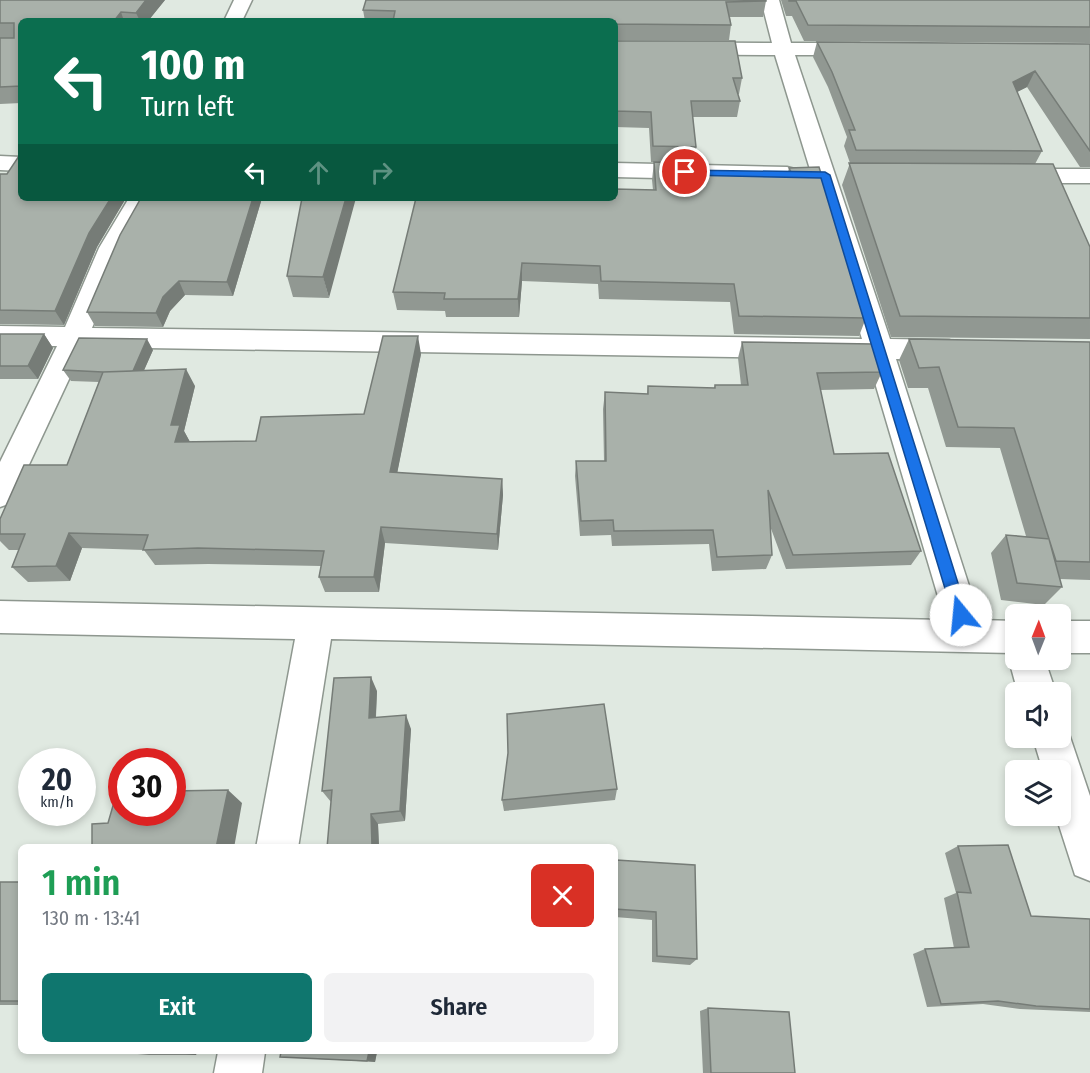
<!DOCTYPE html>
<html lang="en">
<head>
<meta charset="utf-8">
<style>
  body { margin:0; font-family:"Fira Sans Condensed",sans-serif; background:#f2f2f3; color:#1f2937; height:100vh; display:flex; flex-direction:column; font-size:22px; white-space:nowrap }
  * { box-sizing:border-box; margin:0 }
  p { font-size:20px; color:#747a83 }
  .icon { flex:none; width:33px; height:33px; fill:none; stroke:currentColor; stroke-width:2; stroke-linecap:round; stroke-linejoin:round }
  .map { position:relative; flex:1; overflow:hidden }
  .details { position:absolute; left:18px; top:844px; width:600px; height:210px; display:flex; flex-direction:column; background:#fff; border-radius:9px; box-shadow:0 3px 9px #0003 }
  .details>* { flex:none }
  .banner { position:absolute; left:18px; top:18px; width:600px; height:183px; border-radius:9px; box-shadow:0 3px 9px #0003; background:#0b6e4f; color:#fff; overflow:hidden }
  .needle { width:39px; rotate:1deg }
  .tools { position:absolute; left:1005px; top:604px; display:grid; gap:12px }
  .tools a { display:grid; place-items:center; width:66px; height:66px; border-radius:9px; background:#fff; box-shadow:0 3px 9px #0003; font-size:30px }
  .speed { position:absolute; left:18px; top:748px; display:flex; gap:12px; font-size:30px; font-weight:700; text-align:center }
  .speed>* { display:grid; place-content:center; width:78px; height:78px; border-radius:50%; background:#fff; box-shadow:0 3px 9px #0003; line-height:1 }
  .speed small { font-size:15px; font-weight:400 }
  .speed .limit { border:9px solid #d22; background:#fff; color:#111 }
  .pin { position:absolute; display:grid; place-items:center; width:51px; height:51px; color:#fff; margin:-26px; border:3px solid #fff; border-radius:50%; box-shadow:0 2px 6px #0007 }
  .me { position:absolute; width:66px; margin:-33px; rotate:343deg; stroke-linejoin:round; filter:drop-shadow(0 0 4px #0008) }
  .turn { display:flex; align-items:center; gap:21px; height:126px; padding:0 24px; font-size:27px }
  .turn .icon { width:78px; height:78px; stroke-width:2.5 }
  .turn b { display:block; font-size:42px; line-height:51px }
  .lanes { display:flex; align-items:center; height:57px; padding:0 24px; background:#0003; justify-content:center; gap:30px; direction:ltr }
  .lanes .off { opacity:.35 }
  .round { display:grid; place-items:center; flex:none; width:63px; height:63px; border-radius:9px; background:#f2f2f3 }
  .head { display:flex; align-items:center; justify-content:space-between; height:102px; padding:0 24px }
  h1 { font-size:36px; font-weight:600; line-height:45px; color:#1e9e55 }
  .cta { display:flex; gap:12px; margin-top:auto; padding:12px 24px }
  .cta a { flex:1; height:69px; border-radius:9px; background:#0f766e; color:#fff; font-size:24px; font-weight:600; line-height:69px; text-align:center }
  .cta a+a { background:#f2f2f3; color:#1f2937 }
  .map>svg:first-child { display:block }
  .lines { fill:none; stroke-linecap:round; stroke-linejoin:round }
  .minor-casing { stroke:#8e978f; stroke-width:3 }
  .minor { fill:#fff; fill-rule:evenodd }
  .wall { fill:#919892 }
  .shaded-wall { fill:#767c77 }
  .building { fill:#a9b1aa; stroke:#767c77; stroke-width:1.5 }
  .route { fill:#1a73e8; stroke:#114b97; stroke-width:1.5 }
</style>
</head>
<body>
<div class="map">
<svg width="1090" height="1073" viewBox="0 0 1090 1073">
  <rect width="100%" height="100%" fill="#e0e9e1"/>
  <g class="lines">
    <defs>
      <path id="minor" d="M 234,0 L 252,0 L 242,21 L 224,21 Z
        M 761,0 L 779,0 L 791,43 L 859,43 L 866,45 L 869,49 L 866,53 L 859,55 L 795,55 L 890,339 L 949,340 L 959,343 L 963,350 L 959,357 L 949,360 L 896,359 L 980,620 L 1016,621 L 1016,660 L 1045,660 L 1056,693 L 1018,693 L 1009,660 L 1012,653 L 331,639 L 298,848 L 256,848 L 295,639 L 0,633 L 0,601 L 945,620 L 868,359 L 84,347 L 11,503 L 0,507 L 0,462 L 57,346 L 0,346 L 0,326 L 65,327 L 99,248 L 129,198 L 153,198 L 125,248 L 92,328 L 862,339 L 775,55 L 615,54 L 615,42 L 772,43 Z
        M 0,156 L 21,157 L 21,171 L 0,170 Z
        M 615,163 L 787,167 L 795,169 L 799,174 L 795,179 L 787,181 L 615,177 Z
        M 1013,169 L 1090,169 L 1090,183 L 1013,183 L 1005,181 L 1001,176 L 1005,171 Z
        M 1060,621 L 1090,621 L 1090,653 L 1060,653 Z
        M 1060,723 L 1066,725 L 1090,796 L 1090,881 L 1075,875 L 1056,816 L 1060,816 L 1060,771 L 1043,771 L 1033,738 L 1060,738 Z
        M 218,1052 L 265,1052 L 262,1073 L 214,1073 Z"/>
    </defs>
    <!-- minor casing -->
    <use href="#minor" class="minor-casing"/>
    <!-- minor -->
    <use href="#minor" class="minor"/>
  </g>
  <!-- wall -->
  <path class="wall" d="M 0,0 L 165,0 L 148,21 L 21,21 L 21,103 L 0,104 Z
    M 366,0 L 766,1 L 763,17 L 730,17 L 731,25 L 729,40 L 615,40 L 742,78 L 739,94 L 738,94 L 740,101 L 737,117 L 693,117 L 696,147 L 694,163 L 651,162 L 649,128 L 615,127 L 615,21 L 365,21 L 363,10 Z
    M 781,0 L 1090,0 L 1090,43 L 804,41 L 792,16 L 786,16 Z
    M 817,42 L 1090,44 L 1090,167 L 1080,167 L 1027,87 L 1017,92 L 1042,151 L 1035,164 L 1090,247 L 1090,339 L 891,337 L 842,185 L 850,163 L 844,146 L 847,137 L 828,87 L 813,57 Z
    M 654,162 L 700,173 L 704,175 L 788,172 L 789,168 L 866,318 L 859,336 L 734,334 L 730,302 L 599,299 L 598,284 L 522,281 L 519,317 L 446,317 L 445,311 L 397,310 L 393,292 L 653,190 L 652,180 Z
    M 0,174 L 7,174 L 21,198 L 126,198 L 97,247 L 64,325 L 0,324 Z
    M 262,198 L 233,296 L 185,295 L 170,311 L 163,327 L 95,326 L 87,312 Z
    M 302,198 L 329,298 L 293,297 L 287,276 Z
    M 0,334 L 44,334 L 53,348 L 38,379 L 0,379 Z
    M 909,339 L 1090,342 L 1090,580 L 1060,579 L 1062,587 L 1044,605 L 1001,600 L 991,553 L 1006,535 L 1026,536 L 1000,448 L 946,447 L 928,388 L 908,388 L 899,360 Z
    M 742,342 L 882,372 L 874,389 L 820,390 L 834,454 L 921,551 L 911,565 L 786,569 L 770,526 L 772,555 L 766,569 L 712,571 L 709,544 L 612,546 L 611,535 L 580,536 L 575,476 L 576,461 L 604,461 L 603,409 L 605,392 L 647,394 L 648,386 L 714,388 L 715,385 L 741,385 L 738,358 Z
    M 153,350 L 144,370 L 195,386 L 184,431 L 190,442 L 256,441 L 364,414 L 421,354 L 397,473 L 502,479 L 503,495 L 498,550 L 385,543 L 379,592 L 325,592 L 319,577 L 321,566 L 208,564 L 155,565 L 144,550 L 82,548 L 70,581 L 28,582 L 12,567 L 19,550 L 9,550 L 0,541 L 0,519 L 67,465 L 99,382 L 71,381 L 63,370 Z
    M 377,691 L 376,717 L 411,729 L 405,821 L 378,824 L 379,846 L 327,848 L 331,802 L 322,791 Z
    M 617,789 L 615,800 L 504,811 L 502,800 Z
    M 958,846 L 1031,916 L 1090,919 L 1090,1012 L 1020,1009 L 983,1004 L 927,1007 L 913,954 L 925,949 L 954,948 L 944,898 L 956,893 L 945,853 Z
    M 616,860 L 697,959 L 690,965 L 652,962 L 652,920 L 615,917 Z
    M 0,882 L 21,882 L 21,1005 L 0,1005 Z
    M 708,1008 L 795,1073 L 703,1073 L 700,1011 Z
    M 126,1052 L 197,1052 L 196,1055 L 149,1055 L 126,1053 Z
    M 281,1052 L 377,1052 L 375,1062 L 280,1057 Z"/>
  <!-- shaded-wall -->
  <path class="shaded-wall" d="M 146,0 L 165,0 L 148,21 L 140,21 L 136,13 Z
    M 121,12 L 124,21 L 114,21 Z
    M 1035,71 L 1027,87 L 1005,98 L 1013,82 Z
    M 111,198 L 126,198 L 97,247 L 64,325 L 55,311 L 89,233 Z
    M 253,198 L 262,198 L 233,296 L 227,282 Z
    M 346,198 L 356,198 L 329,298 L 323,277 Z
    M 522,263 L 522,281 L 519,317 L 518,299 Z
    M 179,281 L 185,295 L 170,311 L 163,327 L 156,313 L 163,297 Z
    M 44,334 L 53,348 L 38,379 L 28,366 Z
    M 418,336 L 421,354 L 394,489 L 390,472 Z
    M 147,339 L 153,350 L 138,384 L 132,373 Z
    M 186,369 L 195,386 L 184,431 L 190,442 L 175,442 L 171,425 Z
    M 502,479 L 503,495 L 498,550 L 497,534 Z
    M 381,527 L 385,543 L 379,592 L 374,577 Z
    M 69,533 L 82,548 L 70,581 L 56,566 Z
    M 371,677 L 377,691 L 375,731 L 369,718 Z
    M 406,715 L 411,729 L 405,821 L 400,811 Z
    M 228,790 L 242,803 L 234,848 L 216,848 Z
    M 371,814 L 378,824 L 379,848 L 372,846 Z
    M 176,1052 L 197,1052 L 196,1055 L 176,1053 Z
    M 369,1052 L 377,1052 L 375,1062 L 367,1061 Z"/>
  <!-- building -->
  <path class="building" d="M 0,0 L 146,0 L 136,13 L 121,12 L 114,21 L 21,21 L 21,86 L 0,87 L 0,38 L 14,38 L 14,23 L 0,23 Z
    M 366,0 L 766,0 L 766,1 L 726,2 L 731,25 L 616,24 L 615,25 L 615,21 L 393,21 L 395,11 L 363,10 Z
    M 789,0 L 1090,0 L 1090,27 L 808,25 L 796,1 L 789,1 Z
    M 615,40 L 616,41 L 735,41 L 742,78 L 733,78 L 740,101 L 691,101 L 696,147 L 653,146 L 651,112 L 615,111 Z
    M 817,42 L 1090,44 L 1090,151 L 1035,71 L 1013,82 L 1042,151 L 856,150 L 849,130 L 855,130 L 832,72 Z
    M 21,153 L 21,198 L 111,198 L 89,233 L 55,311 L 0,310 L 0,174 L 7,174 Z
    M 654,162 L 699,163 L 700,173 L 704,175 L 791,172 L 789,168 L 819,167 L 866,318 L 739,316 L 734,284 L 601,281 L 600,266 L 522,263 L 518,299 L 444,299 L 445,293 L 393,292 L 416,198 L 615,198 L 615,189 L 656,190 Z
    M 849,163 L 1053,164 L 1090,247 L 1090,318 L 900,316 Z
    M 141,198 L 253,198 L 227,282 L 179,281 L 163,297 L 156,313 L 87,312 L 120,235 Z
    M 302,198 L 346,198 L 323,277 L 287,276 Z
    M 0,334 L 44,334 L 28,366 L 0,366 Z
    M 383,336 L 418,336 L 390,472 L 502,479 L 497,534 L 381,527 L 374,577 L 319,577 L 324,551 L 198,548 L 143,550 L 148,535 L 69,533 L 56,566 L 12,567 L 25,534 L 0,534 L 0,519 L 24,465 L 67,465 L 103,372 L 186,369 L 171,425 L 180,425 L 175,442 L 256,441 L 261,417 L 364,414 Z
    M 79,338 L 147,339 L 133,371 L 103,372 L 63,370 Z
    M 909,339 L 1090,342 L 1090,562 L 1056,561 L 1049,539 L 1062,587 L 1017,583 L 1006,535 L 1049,539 L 1014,428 L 958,427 L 939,367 L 919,368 Z
    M 742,342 L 873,344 L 882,372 L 817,373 L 834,454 L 888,453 L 921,551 L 793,555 L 768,490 L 772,555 L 717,557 L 713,530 L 614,531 L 613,520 L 581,521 L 576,461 L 606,461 L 605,392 L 648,394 L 648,386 L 715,388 L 715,385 L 748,385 Z
    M 371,677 L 369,718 L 406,715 L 400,811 L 371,814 L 372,846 L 400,848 L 327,848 L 332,790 L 322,791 L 334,678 Z
    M 604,704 L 617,789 L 502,800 L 508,753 L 507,714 Z
    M 228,790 L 216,848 L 92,848 L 92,824 L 108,823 L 117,792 L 122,792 L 122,813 L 172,813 L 172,791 Z
    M 1008,845 L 1031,916 L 1090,919 L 1090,1009 L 1036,1006 L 998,1001 L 941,1004 L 925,949 L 969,947 L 957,892 L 971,893 L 958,846 Z
    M 616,860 L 695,865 L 697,959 L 657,956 L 656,912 L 615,909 Z
    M 0,882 L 21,882 L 21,1001 L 0,1001 Z
    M 708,1008 L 789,1012 L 795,1073 L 711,1073 Z
    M 126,1052 L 176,1052 L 176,1053 L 126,1053 Z
    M 281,1052 L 369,1052 L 367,1061 L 280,1057 Z"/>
  <!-- route -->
  <path class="route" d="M 682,170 L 825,172 L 830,175 L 968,615 L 966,620 L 961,621 L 955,620 L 953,615 L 821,178 L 685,175 L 680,172 Z"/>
</svg>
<div class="tools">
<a><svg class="needle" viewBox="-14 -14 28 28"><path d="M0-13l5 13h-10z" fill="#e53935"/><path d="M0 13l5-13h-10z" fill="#747a83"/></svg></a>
<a><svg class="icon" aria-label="sound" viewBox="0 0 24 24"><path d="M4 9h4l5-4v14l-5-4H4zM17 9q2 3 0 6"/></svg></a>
<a><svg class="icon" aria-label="layers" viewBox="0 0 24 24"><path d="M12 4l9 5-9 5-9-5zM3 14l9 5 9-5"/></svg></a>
</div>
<div class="speed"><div>20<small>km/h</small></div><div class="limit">30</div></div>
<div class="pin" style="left:685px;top:172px;background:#d93025"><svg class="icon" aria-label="arrive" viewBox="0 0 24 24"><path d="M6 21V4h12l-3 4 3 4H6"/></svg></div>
<svg class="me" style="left:961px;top:615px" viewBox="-20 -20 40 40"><circle r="19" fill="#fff"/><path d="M0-13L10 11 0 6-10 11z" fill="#1a73e8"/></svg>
<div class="banner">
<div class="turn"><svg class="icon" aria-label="left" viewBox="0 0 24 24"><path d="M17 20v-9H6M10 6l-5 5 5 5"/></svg><div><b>100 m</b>Turn left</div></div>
<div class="lanes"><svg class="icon" aria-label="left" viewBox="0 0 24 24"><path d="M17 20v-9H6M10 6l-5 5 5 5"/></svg><svg class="icon off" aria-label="ahead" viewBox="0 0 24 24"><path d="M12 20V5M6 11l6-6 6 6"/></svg><svg class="icon off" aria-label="right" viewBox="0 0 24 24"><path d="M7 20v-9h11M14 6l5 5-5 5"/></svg></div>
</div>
<section class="details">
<div class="head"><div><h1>1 min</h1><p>130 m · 13:41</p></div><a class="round" style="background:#d93025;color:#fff"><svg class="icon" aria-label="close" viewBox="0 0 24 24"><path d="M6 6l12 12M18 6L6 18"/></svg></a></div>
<div class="cta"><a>Exit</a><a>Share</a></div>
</section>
</div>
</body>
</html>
